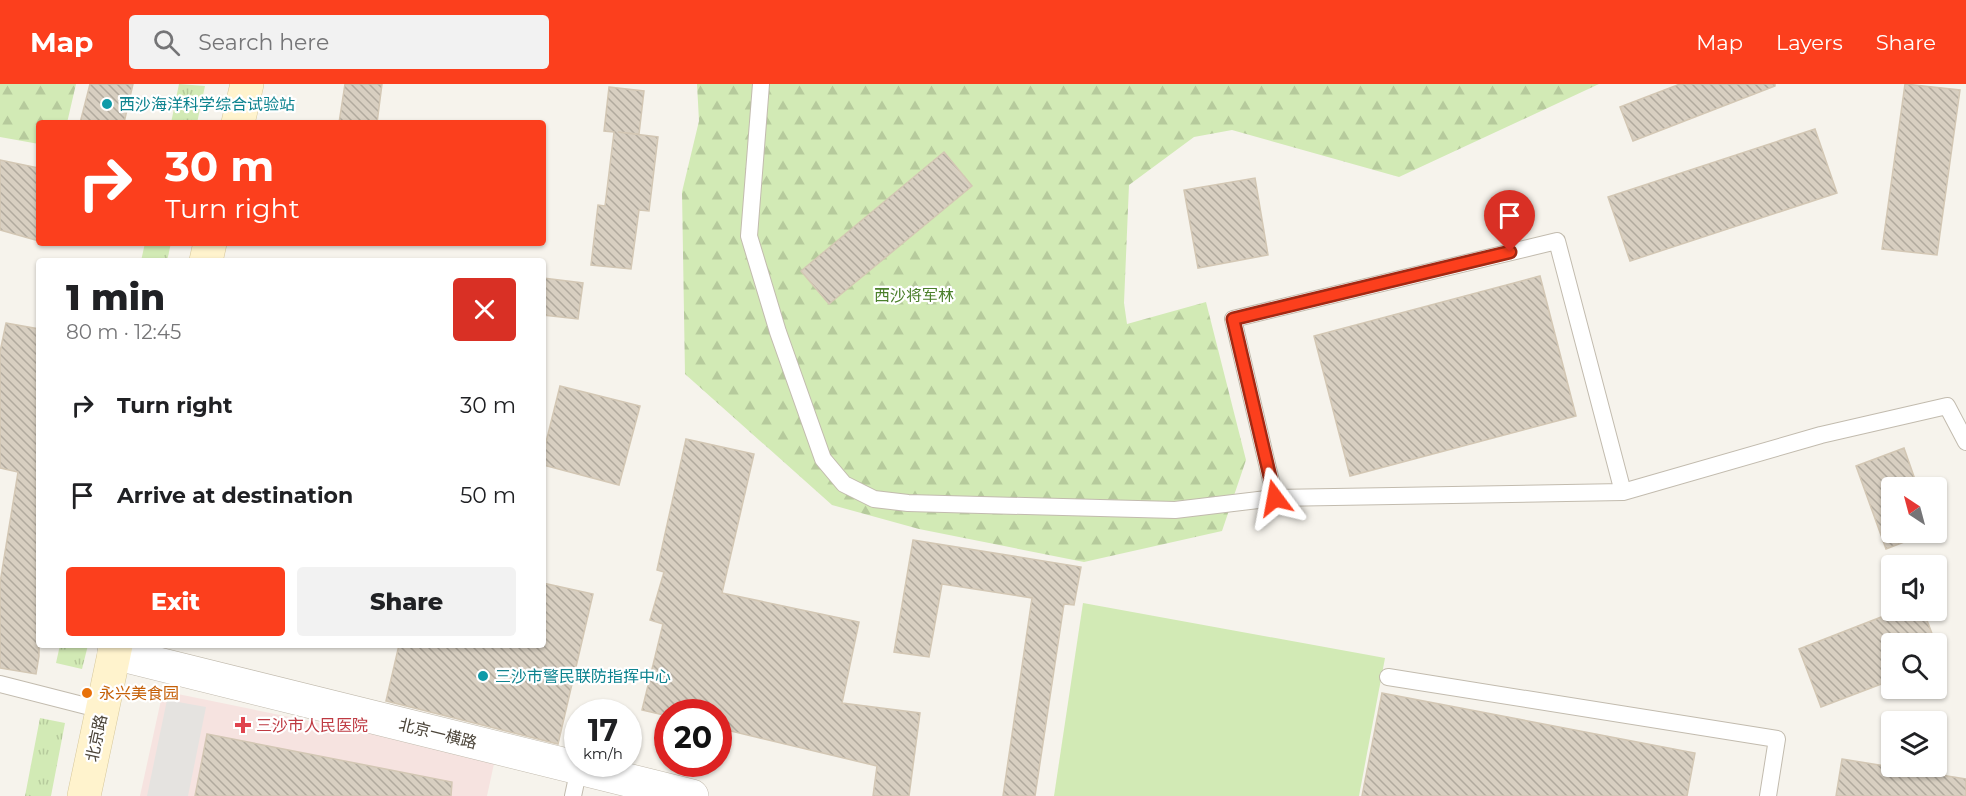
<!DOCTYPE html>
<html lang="en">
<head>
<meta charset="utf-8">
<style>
  body { margin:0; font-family:Montserrat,"Noto Sans SC",sans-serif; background:#f2f2f2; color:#202124; height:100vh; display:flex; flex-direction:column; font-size:22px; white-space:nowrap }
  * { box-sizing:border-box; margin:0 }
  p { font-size:20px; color:#757577 }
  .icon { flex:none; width:33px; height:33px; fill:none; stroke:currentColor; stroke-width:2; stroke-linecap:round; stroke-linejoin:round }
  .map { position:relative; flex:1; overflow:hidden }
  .sheet { position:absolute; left:36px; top:174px; width:510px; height:390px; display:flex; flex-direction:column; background:#fff; border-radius:6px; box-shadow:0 2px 4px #0004 }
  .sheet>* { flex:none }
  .banner { position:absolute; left:36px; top:36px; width:510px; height:126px; border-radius:6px; box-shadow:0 2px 4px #0004; background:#fc3f1d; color:#fff; overflow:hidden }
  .needle { width:39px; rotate:324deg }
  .tools { position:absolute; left:1881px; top:393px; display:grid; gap:12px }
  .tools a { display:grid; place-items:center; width:66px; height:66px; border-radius:6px; background:#fff; box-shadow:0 2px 4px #0004; font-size:30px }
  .speed { position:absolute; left:564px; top:615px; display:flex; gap:12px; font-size:30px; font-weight:700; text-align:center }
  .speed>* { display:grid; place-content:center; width:78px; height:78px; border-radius:50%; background:#fff; box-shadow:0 2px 4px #0004; line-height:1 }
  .speed small { font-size:15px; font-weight:400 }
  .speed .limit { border:9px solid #d22; background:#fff; color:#111 }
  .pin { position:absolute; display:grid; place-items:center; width:51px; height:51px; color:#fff; margin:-62px -26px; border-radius:50% 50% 50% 0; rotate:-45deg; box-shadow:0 0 6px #0007 }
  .pin .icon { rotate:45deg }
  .me { position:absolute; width:66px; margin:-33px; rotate:347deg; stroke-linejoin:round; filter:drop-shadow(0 0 4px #0008) }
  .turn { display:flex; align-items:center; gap:21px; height:126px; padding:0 30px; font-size:27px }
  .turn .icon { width:78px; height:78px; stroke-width:2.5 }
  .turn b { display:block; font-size:42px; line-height:51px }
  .round { display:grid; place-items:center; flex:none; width:63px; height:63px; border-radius:6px; background:#f2f2f2 }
  .headline { display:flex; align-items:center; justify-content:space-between; height:102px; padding:0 30px }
  h1 { font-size:36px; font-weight:800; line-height:45px }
  .cta { display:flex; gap:12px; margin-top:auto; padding:12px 30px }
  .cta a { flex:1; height:69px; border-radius:6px; background:#fc3f1d; color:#fff; font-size:24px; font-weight:800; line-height:69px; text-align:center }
  .cta a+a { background:#f2f2f2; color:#202124 }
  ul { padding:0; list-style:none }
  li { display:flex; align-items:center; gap:18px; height:90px; padding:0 30px }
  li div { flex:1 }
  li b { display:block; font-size:22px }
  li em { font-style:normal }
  header { display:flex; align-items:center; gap:36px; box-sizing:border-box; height:84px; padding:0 30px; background:#fc3f1d; color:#fff }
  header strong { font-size:28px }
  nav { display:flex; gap:33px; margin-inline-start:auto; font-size:21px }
  .search { width:420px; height:54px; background:#f2f2f2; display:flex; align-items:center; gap:15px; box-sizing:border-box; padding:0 21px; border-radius:6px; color:#757577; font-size:22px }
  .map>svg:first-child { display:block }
  .medical { fill:#f6e3e0 }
  .grass { fill:url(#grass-tufts) }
  .forest { fill:url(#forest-firs) }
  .pitch { fill:#d2eab5 }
  .parking { fill:#e5e3e0 }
  .building { fill:url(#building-back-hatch); stroke:#d3c7b4; stroke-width:1.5 }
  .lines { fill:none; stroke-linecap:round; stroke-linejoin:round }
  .lane-casing { stroke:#c2bbae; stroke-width:18 }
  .street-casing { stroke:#c2bbae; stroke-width:34 }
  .secondary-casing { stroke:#d6c79b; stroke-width:34 }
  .lane { stroke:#fff; stroke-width:16 }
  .street { stroke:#fff; stroke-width:33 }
  .secondary { stroke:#fff3cd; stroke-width:33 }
  .route-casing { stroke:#a42913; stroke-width:15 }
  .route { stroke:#fc3f1d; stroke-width:10 }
  .culture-dot { fill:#0f9aa8; stroke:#fff; stroke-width:2 }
  .food-dot { fill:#e8710a; stroke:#fff; stroke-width:2 }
  .health-dot { fill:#e0444e; stroke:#fff; stroke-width:2 }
  .labels { text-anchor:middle; stroke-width:4.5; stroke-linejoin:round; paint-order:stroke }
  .culture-label { font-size:16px; fill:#0d838f; stroke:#fff; text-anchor:start }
  .park-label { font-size:16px; fill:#4a7f2a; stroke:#fff }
  .food-label { font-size:16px; fill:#c56008; stroke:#fff; text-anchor:start }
  .health-label { font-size:16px; fill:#be3a42; stroke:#fff; text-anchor:start }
  .street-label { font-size:16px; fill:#4b4439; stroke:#fff }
</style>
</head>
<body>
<header>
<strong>Map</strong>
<div class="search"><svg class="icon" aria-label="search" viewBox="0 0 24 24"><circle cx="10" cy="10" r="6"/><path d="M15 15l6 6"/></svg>Search here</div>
<nav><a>Map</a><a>Layers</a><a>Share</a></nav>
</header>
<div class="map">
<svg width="1966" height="712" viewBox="0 0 1966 712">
  <defs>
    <pattern id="grass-tufts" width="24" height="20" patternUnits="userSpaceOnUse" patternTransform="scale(1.5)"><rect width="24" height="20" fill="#d2eab5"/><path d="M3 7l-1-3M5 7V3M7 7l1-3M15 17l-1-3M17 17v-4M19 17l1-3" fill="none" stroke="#b6ca9c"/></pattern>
    <pattern id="forest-firs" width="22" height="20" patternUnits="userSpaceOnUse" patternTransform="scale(1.5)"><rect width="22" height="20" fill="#d2eab5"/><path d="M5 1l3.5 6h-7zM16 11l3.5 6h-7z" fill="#b6ca9c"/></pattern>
    <pattern id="building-back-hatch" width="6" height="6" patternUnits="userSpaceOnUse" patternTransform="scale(1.5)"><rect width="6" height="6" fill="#d8cfc1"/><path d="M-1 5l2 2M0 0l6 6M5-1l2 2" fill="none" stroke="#b1aa9e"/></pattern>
  </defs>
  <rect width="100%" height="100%" fill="#f6f3ec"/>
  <!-- medical -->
  <path class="medical" d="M 163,607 L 495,675 L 487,712 L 140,712 Z"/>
  <!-- grass -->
  <path class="grass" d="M 179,0 L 205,2 L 197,39 L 171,39 Z
    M 145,159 L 171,159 L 167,177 L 141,177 Z
    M 60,561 L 88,561 L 82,585 L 56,579 Z
    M 40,634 L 65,639 L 51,712 L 25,712 Z"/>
  <!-- forest -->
  <path class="forest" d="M 0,0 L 76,0 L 67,39 L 39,39 L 39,60 L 0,53 Z
    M 697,0 L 1599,0 L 1399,93 L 1232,46 L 1194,53 L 1129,101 L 1124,219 L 1127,240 L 1206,218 L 1246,376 L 1222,447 L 1084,478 L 919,445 L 832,421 L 685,290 L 682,108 L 699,37 Z"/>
  <!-- pitch -->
  <path class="pitch" d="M 1083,519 L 1385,574 L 1359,712 L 1054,712 Z"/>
  <!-- parking -->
  <path class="parking" d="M 167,616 L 206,623 L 188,712 L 147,712 Z"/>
  <!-- building -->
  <path class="building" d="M 90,0 L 133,0 L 124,39 L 80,39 Z
    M 345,0 L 382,0 L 377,39 L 339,39 Z
    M 1680,0 L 1775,0 L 1775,2 L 1633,57 L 1620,23 Z
    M 1905,0 L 1960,6 L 1937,171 L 1882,165 Z
    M 609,3 L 644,7 L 639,50 L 618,48 L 658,53 L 649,127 L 639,126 L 631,185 L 591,181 L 598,121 L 605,122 L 614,48 L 604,47 Z
    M 1815,45 L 1837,109 L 1630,177 L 1608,113 Z
    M 944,68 L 972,102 L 829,220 L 801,187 Z
    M 0,76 L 39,84 L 39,157 L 0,146 Z
    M 1255,94 L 1268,171 L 1198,184 L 1184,106 Z
    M 1540,192 L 1576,332 L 1350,392 L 1314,252 Z
    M 543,194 L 583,199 L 578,235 L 543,231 Z
    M 6,239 L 39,245 L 39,572 L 36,590 L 0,584 L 0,499 L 18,388 L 0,384 L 0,268 Z
    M 560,302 L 640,322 L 619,401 L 543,381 L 543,370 Z
    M 686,355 L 754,370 L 722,509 L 859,538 L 842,619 L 920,629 L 909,712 L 873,712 L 877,682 L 718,644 L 718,628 L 668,628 L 668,632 L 642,626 L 663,540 L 650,536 L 664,488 L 657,486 Z
    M 1904,364 L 1918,404 L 1892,404 L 1892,448 L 1930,448 L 1886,465 L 1856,382 Z
    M 913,456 L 1081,483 L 1074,521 L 1064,520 L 1035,712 L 1003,712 L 1032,514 L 942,500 L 929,573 L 894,568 Z
    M 543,499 L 593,510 L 558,660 L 386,617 L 399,561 L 543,561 Z
    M 1899,526 L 1923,526 L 1936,560 L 1892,560 L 1892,596 L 1821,623 L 1799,565 Z
    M 1382,609 L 1695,669 L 1687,712 L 1362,712 Z
    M 207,650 L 452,698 L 451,712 L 195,712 Z
    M 1842,675 L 1966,695 L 1966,712 L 1836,712 Z"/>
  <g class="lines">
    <defs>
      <path id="lane" d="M 761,0 L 749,152 L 778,248 L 823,375 L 844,400 L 874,415 L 908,419 L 1175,426 L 1275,414 L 1623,408 L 1821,351 L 1947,322 L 1966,358
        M 1275,414 L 1233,235 L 1557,157 L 1623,408
        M 1388,593 L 1777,655 L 1768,712
        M 0,600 L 102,626
        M 573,712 L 579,684"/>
      <path id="street" d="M 114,569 L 692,712"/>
      <path id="secondary" d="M 238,39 L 247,0
        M 206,177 L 210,159
        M 84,712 L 116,561"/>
    </defs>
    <!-- lane casing -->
    <use href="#lane" class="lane-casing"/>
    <!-- street casing -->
    <use href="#street" class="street-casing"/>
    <!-- secondary casing -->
    <use href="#secondary" class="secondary-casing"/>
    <!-- lane -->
    <use href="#lane" class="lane"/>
    <!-- street -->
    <use href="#street" class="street"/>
    <!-- secondary -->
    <use href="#secondary" class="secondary"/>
  </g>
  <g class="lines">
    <defs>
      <path id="route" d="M 1275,414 L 1233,235 L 1510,168"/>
    </defs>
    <!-- route casing -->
    <use href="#route" class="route-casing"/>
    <!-- route -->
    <use href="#route" class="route"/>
  </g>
  <!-- markers -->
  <g class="culture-dot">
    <circle cx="107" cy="20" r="6"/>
    <circle cx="483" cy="592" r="6"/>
  </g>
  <circle class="food-dot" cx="87" cy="609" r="6"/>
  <path class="health-dot" d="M240 632h6v6h6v6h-6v6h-6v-6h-6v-6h6z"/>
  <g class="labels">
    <!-- culture labels -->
    <g class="culture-label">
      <text x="119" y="26">西沙海洋科学综合试验站</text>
      <text x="495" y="598">三沙市警民联防指挥中心</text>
    </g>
    <!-- park labels -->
    <g class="park-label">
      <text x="914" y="217">西沙将军林</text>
    </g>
    <!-- food labels -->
    <g class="food-label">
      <text x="99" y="615">永兴美食园</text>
    </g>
    <!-- health labels -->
    <g class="health-label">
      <text x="256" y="647">三沙市人民医院</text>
    </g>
    <!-- street labels -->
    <g class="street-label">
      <text transform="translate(438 649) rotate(14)" y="6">北京一横路</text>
      <text transform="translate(96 654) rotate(-78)" y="6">北京路</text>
    </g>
  </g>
</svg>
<div class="tools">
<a><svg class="needle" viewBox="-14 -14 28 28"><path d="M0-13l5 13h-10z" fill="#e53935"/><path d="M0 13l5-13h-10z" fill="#757577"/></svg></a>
<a><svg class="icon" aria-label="sound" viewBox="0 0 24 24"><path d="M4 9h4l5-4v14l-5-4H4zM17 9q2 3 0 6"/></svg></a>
<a><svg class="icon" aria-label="search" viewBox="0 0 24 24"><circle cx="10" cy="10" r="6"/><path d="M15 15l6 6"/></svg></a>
<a><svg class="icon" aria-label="layers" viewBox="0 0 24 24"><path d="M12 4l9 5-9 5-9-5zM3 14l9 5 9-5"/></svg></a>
</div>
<div class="speed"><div>17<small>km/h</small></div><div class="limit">20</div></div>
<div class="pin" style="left:1510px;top:168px;background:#d93025"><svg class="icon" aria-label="arrive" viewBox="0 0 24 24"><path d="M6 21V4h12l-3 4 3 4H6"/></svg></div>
<svg class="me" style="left:1275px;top:414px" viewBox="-20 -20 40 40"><path d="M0-17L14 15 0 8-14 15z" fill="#fc3f1d" stroke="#fff" stroke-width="4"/></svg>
<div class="banner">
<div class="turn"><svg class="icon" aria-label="right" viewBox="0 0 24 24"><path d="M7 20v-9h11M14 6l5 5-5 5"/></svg><div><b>30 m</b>Turn right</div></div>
</div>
<section class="sheet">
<div class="headline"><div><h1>1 min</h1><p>80 m · 12:45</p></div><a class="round" style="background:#d93025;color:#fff"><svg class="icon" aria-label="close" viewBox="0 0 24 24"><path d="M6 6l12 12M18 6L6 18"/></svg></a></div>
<ul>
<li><svg class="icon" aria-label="right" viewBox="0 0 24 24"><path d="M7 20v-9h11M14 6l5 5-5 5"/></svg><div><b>Turn right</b></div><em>30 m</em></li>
<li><svg class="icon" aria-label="arrive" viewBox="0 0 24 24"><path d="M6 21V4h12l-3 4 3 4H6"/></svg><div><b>Arrive at destination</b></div><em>50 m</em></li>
</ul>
<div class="cta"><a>Exit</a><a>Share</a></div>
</section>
</div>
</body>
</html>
